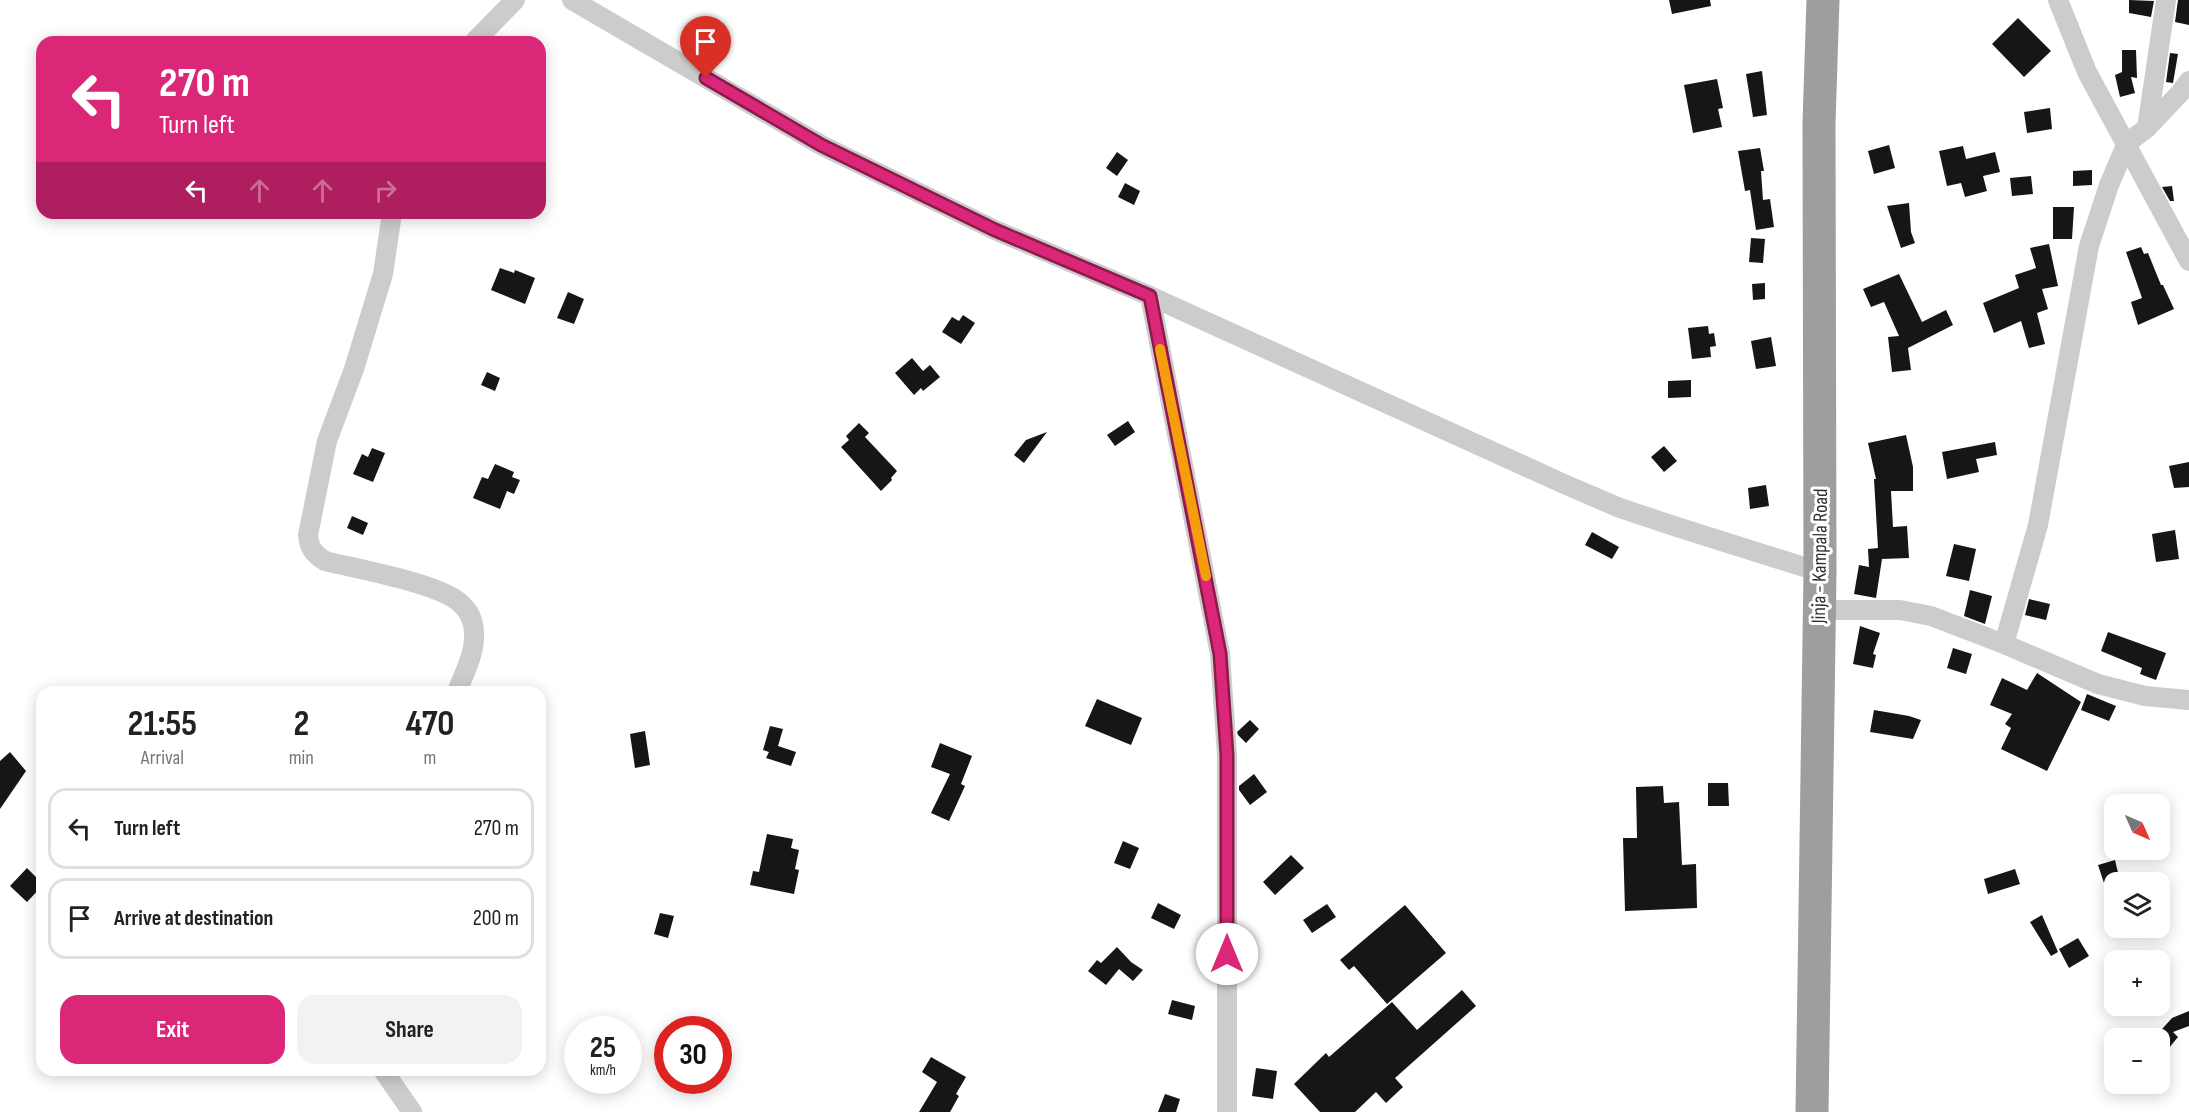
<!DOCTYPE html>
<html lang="en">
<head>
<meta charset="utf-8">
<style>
  body { margin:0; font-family:"Sofia Sans Condensed",sans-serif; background:#f2f2f2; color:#222; height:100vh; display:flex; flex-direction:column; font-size:22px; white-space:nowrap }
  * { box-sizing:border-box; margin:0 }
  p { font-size:20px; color:#767676 }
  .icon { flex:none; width:33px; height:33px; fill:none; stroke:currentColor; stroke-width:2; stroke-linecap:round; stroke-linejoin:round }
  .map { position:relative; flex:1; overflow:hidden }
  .side { position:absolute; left:36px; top:686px; width:510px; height:390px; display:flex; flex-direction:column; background:#fff; border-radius:18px; box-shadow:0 3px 15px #0003 }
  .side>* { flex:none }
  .banner { position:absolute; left:36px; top:36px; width:510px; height:183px; border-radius:18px; box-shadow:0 3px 15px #0003; background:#db2777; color:#fff; overflow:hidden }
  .needle { width:39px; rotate:135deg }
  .buttons { position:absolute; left:2104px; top:794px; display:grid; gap:12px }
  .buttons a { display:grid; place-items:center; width:66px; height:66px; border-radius:12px; background:#fff; box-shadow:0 3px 15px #0003; font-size:30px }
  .speed { position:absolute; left:564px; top:1016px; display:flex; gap:12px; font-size:30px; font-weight:700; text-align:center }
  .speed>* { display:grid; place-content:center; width:78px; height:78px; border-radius:50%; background:#fff; box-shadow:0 3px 15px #0003; line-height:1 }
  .speed small { font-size:15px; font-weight:400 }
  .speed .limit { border:9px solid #d22; background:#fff; color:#111 }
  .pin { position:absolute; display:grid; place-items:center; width:51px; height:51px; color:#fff; margin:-62px -26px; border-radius:50% 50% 50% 0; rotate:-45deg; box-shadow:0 0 6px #0007 }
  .pin .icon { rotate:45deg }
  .me { position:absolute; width:66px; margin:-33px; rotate:0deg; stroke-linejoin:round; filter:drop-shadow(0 0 4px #0008) }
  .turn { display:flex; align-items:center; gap:21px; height:126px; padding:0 24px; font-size:27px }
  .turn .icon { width:78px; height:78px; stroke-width:2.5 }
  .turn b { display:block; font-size:42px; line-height:51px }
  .lanes { display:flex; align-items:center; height:57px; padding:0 24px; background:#0003; justify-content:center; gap:30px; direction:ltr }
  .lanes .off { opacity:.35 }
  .eta { display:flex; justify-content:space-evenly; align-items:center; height:102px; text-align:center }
  .eta b { font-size:36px; font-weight:700; line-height:42px }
  .primary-button { display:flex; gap:12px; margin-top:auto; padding:12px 24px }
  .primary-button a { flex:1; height:69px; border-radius:18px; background:#db2777; color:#fff; font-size:24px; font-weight:700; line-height:69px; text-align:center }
  .primary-button a+a { background:#f2f2f2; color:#222 }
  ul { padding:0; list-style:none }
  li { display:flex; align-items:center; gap:18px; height:81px; margin:0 12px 9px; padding:0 12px; border:3px solid #e0e0e0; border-radius:18px }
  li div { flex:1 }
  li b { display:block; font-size:22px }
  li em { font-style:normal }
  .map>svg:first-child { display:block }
  .building { fill:#161616 }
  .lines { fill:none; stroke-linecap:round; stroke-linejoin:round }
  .minor { stroke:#ccc; stroke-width:20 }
  .trunk { stroke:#9e9e9e; stroke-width:33 }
  .route-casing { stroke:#8e194d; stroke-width:15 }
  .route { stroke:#db2777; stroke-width:10 }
  .slow { stroke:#f59e0b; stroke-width:10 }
  .labels { text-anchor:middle; stroke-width:6; stroke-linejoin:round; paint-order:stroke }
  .street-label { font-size:20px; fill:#2f2f2f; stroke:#fff }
</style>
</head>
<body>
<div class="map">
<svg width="2189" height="1112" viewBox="0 0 2189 1112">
  <rect width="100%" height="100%" fill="#fff"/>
  <!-- building -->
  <path class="building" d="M 1669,0 L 1710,0 L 1711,6 L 1672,14 Z
    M 2129,0 L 2154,1 L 2151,17 L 2129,13 Z
    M 2178,0 L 2189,0 L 2189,25 L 2175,22 Z
    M 2018,18 L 2051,51 L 2024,77 L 1992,44 Z
    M 2122,50 L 2136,50 L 2137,78 L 2131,77 L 2135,93 L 2120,97 L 2115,75 L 2122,72 Z
    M 2170,53 L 2178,54 L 2173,83 L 2166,82 Z
    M 1762,71 L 1767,115 L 1753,117 L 1746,74 Z
    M 1717,79 L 1723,108 L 1718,109 L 1722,127 L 1693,133 L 1684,85 Z
    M 2050,108 L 2052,129 L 2027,133 L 2024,112 Z
    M 1889,145 L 1895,168 L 1874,174 L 1868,151 Z
    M 1963,146 L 1966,159 L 1995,152 L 2000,172 L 1983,176 L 1987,191 L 1965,197 L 1961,183 L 1947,186 L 1939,151 Z
    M 1760,148 L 1764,171 L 1761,171 L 1763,200 L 1770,199 L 1774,227 L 1756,230 L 1750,190 L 1745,191 L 1738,151 Z
    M 1117,152 L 1128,160 L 1117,176 L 1106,168 Z
    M 2092,170 L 2092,185 L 2073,186 L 2073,171 Z
    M 2031,176 L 2033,194 L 2012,196 L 2010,178 Z
    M 1125,183 L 1140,191 L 1134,205 L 1118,197 Z
    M 2172,186 L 2174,201 L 2170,201 L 2162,187 Z
    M 1909,203 L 1911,232 L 1915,243 L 1901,248 L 1887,206 Z
    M 2053,207 L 2074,207 L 2072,239 L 2053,239 Z
    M 1751,238 L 1765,239 L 1763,263 L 1749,262 Z
    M 2049,244 L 2058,286 L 2042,289 L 2048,309 L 2037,313 L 2045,344 L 2029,348 L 2021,321 L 1994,333 L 1983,303 L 2019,288 L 2015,275 L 2036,268 L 2030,248 Z
    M 2141,247 L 2144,254 L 2148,253 L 2161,285 L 2163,285 L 2174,309 L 2138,325 L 2131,302 L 2142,298 L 2126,252 Z
    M 500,268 L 514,273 L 515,270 L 535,278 L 525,304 L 491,290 Z
    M 1899,274 L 1922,322 L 1946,310 L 1953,325 L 1908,348 L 1911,370 L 1892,372 L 1888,337 L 1899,336 L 1884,302 L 1871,307 L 1863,289 Z
    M 1765,283 L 1765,299 L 1753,300 L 1752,284 Z
    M 568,292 L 584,299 L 574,324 L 557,318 Z
    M 963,315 L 975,323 L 961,344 L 942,332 L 952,317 L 959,321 Z
    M 1708,326 L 1709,334 L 1714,333 L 1716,346 L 1710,347 L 1711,357 L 1692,359 L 1688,328 Z
    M 1771,337 L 1776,366 L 1756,369 L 1751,341 Z
    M 912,358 L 923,371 L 930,365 L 940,377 L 923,391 L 921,388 L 914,395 L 895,373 Z
    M 487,372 L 500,378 L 495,391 L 481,385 Z
    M 1691,380 L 1691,397 L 1668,398 L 1668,381 Z
    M 1128,421 L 1135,432 L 1115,446 L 1107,435 Z
    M 859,423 L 869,433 L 865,437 L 897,471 L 891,478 L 892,480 L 881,491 L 841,447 L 849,440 L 846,436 Z
    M 1047,432 L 1024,463 L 1014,455 L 1026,440 Z
    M 1906,435 L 1913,467 L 1913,491 L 1891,491 L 1893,527 L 1907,526 L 1909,558 L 1882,559 L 1876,598 L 1854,594 L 1859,565 L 1869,567 L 1868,549 L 1878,548 L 1874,479 L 1876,479 L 1868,443 Z
    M 1995,442 L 1997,455 L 1976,459 L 1979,472 L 1947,479 L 1942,452 Z
    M 1664,446 L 1677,461 L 1664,472 L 1651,457 Z
    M 372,448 L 385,453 L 373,482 L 353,474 L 362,454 L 368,457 Z
    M 2189,462 L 2189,487 L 2174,488 L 2169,466 Z
    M 495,464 L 514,472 L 512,477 L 520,480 L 514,494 L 507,491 L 500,509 L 473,498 L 482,477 L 488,479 Z
    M 1766,485 L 1769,506 L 1750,509 L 1748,488 Z
    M 352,516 L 368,523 L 363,535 L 347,528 Z
    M 2175,530 L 2179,559 L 2156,562 L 2152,534 Z
    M 1592,532 L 1619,547 L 1612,559 L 1585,545 Z
    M 1954,544 L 1976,549 L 1969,581 L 1946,576 Z
    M 1970,590 L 1992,596 L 1985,624 L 1964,616 Z
    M 2029,599 L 2050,604 L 2046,620 L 2025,615 Z
    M 1860,626 L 1880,633 L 1873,654 L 1876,655 L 1873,668 L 1853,664 Z
    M 2108,632 L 2166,653 L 2156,680 L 2140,674 L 2142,668 L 2101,651 Z
    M 1953,648 L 1972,654 L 1966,674 L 1947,668 Z
    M 2037,673 L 2081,702 L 2047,771 L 2001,749 L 2011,728 L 2005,724 L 2012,714 L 1990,705 L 2002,678 L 2027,690 Z
    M 2087,694 L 2116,706 L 2109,721 L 2081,710 Z
    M 1097,699 L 1142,718 L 1131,745 L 1085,726 Z
    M 1874,710 L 1909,716 L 1921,720 L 1913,739 L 1870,732 Z
    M 1250,720 L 1259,729 L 1246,743 L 1238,735 L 1237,732 Z
    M 770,726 L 783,729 L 778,746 L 796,752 L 791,766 L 766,758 L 769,752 L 763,750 Z
    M 645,731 L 650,765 L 635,768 L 630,734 Z
    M 940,743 L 972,756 L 961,784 L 965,786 L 949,821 L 931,813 L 950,774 L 931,767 Z
    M 10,752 L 26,771 L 0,809 L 0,761 Z
    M 1254,774 L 1267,792 L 1250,805 L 1239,790 L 1239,786 Z
    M 1708,783 L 1728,783 L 1729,806 L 1708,806 Z
    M 1663,786 L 1664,803 L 1679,802 L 1682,865 L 1696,864 L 1697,908 L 1625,911 L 1623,838 L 1637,838 L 1636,787 Z
    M 767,834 L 793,839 L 791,848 L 799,850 L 795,869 L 799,870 L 794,894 L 750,885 L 753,871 L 759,872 Z
    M 1123,841 L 1139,848 L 1130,869 L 1114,863 Z
    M 1291,855 L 1304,868 L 1275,895 L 1263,882 Z
    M 2115,860 L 2120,881 L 2105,886 L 2098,865 Z
    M 27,868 L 42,883 L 42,886 L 27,902 L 10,886 Z
    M 2015,869 L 2020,884 L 1988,894 L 1984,879 Z
    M 1158,903 L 1181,915 L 1174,929 L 1151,918 Z
    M 1327,904 L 1336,917 L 1312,933 L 1303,920 Z
    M 1405,905 L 1446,953 L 1387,1004 L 1354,966 L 1349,970 L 1340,960 Z
    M 660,913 L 674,916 L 668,938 L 654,934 Z
    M 2042,915 L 2058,952 L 2051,956 L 2030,922 Z
    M 2078,938 L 2089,956 L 2069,968 L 2059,949 Z
    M 1117,947 L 1131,962 L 1143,970 L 1133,981 L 1119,969 L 1106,985 L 1088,971 L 1097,960 L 1101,963 Z
    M 1462,990 L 1476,1006 L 1395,1078 L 1403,1087 L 1386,1103 L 1376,1092 L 1355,1112 L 1320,1112 L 1294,1084 L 1326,1053 L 1329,1057 L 1392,1002 L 1417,1030 Z
    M 1172,1000 L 1195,1006 L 1192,1020 L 1168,1014 Z
    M 2189,1011 L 2189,1026 L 2173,1032 L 2178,1037 L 2160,1059 L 2160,1038 L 2154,1038 L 2172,1018 Z
    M 931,1057 L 966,1077 L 956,1094 L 959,1096 L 950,1112 L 919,1112 L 937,1082 L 922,1072 Z
    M 1256,1068 L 1277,1071 L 1273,1099 L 1252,1096 Z
    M 1165,1094 L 1180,1099 L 1176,1112 L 1158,1112 Z"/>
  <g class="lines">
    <!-- minor -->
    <path class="minor" d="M 572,0 L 821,145 L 995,230 L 1150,296 L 1564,484 L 1620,508 L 1677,527 L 1820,572
      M 2058,0 L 2087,72 L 2189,261
      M 474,42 L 515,0
      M 2147,128 L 2166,0
      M 392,213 L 383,274 L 354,369 L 327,441 L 308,535 C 309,548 314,554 325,561 C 357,569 436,583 459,602 C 469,610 474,621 474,634 C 475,654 464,673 457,692
      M 1150,296 L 1220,654 L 1227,755 L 1227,1112
      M 1818,610 L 1900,610 L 1931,616 L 2004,644 L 2098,684 L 2145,696 L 2189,700
      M 2004,644 L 2038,525 L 2089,246 L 2109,185 L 2127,143 L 2147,128 L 2180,93 L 2189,81
      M 383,1070 L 412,1112"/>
    <!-- trunk -->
    <path class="trunk" d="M 1812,1112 L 1820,572 L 1819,123 L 1823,0"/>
  </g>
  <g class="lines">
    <defs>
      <path id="route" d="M 706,78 L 821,145 L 995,230 L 1150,296 L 1220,654 L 1227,755 L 1227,954"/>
    </defs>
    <!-- route casing -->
    <use href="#route" class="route-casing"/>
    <!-- route -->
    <use href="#route" class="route"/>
    <!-- slow -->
    <path class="slow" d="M 1160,349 L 1206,576"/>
  </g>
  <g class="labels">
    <!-- street labels -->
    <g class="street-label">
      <text transform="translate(1819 556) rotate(-89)" y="7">Jinja - Kampala Road</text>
    </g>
  </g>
</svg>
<div class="buttons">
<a><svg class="needle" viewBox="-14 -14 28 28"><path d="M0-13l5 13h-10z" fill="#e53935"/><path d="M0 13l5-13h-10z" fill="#767676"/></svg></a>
<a><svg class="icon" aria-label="layers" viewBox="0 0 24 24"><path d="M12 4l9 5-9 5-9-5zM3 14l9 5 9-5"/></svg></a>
<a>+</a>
<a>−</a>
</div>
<div class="speed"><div>25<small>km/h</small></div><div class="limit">30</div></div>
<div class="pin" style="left:706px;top:78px;background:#d93025"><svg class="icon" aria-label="arrive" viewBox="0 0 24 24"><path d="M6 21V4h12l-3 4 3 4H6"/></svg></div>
<svg class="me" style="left:1227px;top:954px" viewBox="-20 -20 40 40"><circle r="19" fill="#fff"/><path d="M0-13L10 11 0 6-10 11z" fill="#db2777"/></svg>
<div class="banner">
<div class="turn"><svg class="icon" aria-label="left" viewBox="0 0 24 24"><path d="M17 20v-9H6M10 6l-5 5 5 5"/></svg><div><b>270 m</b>Turn left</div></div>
<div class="lanes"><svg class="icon" aria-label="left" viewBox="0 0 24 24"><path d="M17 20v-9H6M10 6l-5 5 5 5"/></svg><svg class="icon off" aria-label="ahead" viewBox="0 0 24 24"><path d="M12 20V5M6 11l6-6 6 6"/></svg><svg class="icon off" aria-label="ahead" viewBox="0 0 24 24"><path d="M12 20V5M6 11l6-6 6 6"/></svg><svg class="icon off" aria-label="right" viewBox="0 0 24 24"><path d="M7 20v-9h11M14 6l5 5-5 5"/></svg></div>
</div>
<section class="side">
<div class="eta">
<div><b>21:55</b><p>Arrival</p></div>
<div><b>2</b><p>min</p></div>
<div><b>470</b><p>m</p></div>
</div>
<ul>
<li><svg class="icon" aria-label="left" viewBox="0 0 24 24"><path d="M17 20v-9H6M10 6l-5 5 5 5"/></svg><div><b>Turn left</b></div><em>270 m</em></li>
<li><svg class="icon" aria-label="arrive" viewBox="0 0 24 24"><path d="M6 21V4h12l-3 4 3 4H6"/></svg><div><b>Arrive at destination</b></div><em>200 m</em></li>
</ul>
<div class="primary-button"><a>Exit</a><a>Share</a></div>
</section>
</div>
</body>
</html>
